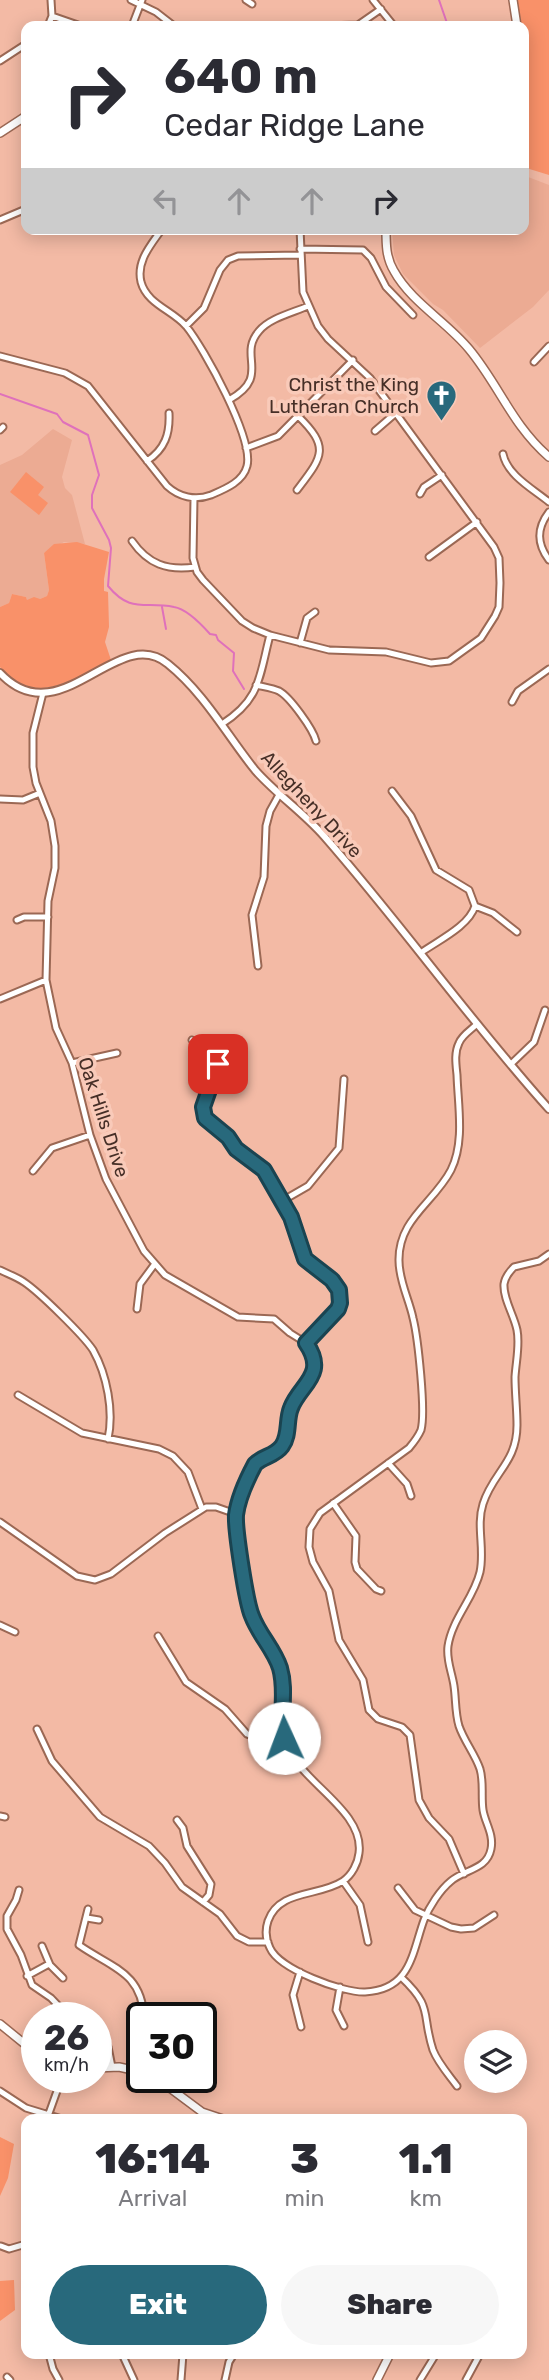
<!DOCTYPE html>
<html lang="en">
<head>
<meta charset="utf-8">
<style>
  body { margin:0; font-family:Rubik,sans-serif; background:#f7f7f7; color:#2b2b33; height:100vh; display:flex; flex-direction:column; font-size:26px; white-space:nowrap }
  * { box-sizing:border-box; margin:0 }
  p { font-size:23px; color:#7c7c81 }
  .icon { flex:none; width:38px; height:38px; fill:none; stroke:currentColor; stroke-width:2; stroke-linecap:round; stroke-linejoin:round }
  .map { position:relative; flex:1; overflow:hidden }
  .panel { position:absolute; left:21px; top:2114px; width:506px; height:245px; display:flex; flex-direction:column; background:#fff; border-radius:14px; box-shadow:0 4px 18px #0003 }
  .panel>* { flex:none }
  .guide { position:absolute; left:21px; top:21px; width:508px; height:214px; border-radius:14px; box-shadow:0 4px 18px #0003; background:#fff; color:#2b2b33; overflow:hidden }
  .fabs { position:absolute; left:464px; top:2030px; display:grid; gap:14px }
  .fabs a { display:grid; place-items:center; width:63px; height:63px; border-radius:50%; background:#fff; box-shadow:0 4px 18px #0003; font-size:35px }
  .speed { position:absolute; left:21px; top:2002px; display:flex; gap:14px; font-size:35px; font-weight:700; text-align:center }
  .speed>* { display:grid; place-content:center; width:91px; height:91px; border-radius:50%; background:#fff; box-shadow:0 4px 18px #0003; line-height:1 }
  .speed small { font-size:18px; font-weight:400 }
  .speed .limit { border:4px solid #111; border-radius:10px; background:#fff; color:#111 }
  .pin { position:absolute; display:grid; place-items:center; width:60px; height:60px; color:#fff; margin:-30px; border-radius:14px; box-shadow:0 4px 10px #0006 }
  .me { position:absolute; width:77px; margin:-38px; rotate:358deg; stroke-linejoin:round; filter:drop-shadow(0 0 5px #0008) }
  .turn { display:flex; align-items:center; gap:24px; height:147px; padding:0 28px; font-size:32px }
  .turn .icon { width:91px; height:91px; stroke-width:2.5 }
  .turn b { display:block; font-size:49px; line-height:60px }
  .lanes { display:flex; align-items:center; height:66px; padding:0 28px; background:#0003; justify-content:center; gap:35px; direction:ltr }
  .lanes .off { opacity:.35 }
  .eta { display:flex; justify-content:space-evenly; align-items:center; height:119px; text-align:center }
  .eta b { font-size:42px; font-weight:800; line-height:49px }
  .primary-button { display:flex; gap:14px; margin-top:auto; padding:14px 28px }
  .primary-button a { flex:1; height:80px; border-radius:42px; background:#28697c; color:#fff; font-size:28px; font-weight:800; line-height:80px; text-align:center }
  .primary-button a+a { background:#f7f7f7; color:#2b2b33 }
  .map>svg:first-child { display:block }
  .built { fill:#ecab93 }
  .green { fill:#f99169 }
  .lines { fill:none; stroke-linecap:round; stroke-linejoin:round }
  .stream { stroke:#df71bb; stroke-width:2 }
  .minor-casing { stroke:#9b6854; stroke-width:9 }
  .tertiary-casing { stroke:#9b6854; stroke-width:10 }
  .secondary-casing { stroke:#9b6854; stroke-width:10 }
  .minor { stroke:#fff; stroke-width:5 }
  .tertiary { stroke:#fff; stroke-width:6 }
  .secondary { stroke:#fff; stroke-width:7 }
  .route-casing { stroke:#1a4451; stroke-width:18 }
  .route { stroke:#28697c; stroke-width:12 }
  .labels { text-anchor:middle; stroke-width:7; stroke-linejoin:round; paint-order:stroke }
  .poi-label { font-size:19px; fill:#462f27; stroke:#f9cab9; text-anchor:end }
  .street-label { font-size:19px; fill:#462f27; stroke:#f9cab9 }
</style>
</head>
<body>
<div class="map">
<svg width="549" height="2380" viewBox="0 0 549 2380">
  <rect width="100%" height="100%" fill="#f3baa5"/>
  <!-- built -->
  <path class="built" d="M 523,175 L 549,185 L 549,290 L 533,307 L 480,348 L 443,310 L 433,304 L 403,274 L 394,255 L 392,229 L 523,229 Z
    M 53,429 L 72,440 L 62,477 L 65,488 L 72,495 L 85,544 L 64,542 L 44,553 L 49,590 L 47,596 L 40,599 L 27,600 L 26,597 L 12,594 L 9,603 L 0,607 L 0,465 L 22,455 Z"/>
  <!-- green -->
  <path class="green" d="M 513,0 L 549,0 L 549,175 L 523,167 L 523,26 L 516,26 Z
    M 26,472 L 44,487 L 38,495 L 48,503 L 39,515 L 10,492 Z
    M 77,542 L 109,552 L 104,579 L 104,591 L 108,592 L 109,627 L 105,642 L 111,660 C 75,679 33,709 0,667 L 0,607 L 9,603 L 12,594 L 26,597 L 27,600 L 34,597 L 40,599 L 47,596 L 49,590 L 44,553 L 54,544 Z
    M 0,2137 L 14,2144 L 8,2178 L 0,2196 Z
    M 14,2280 L 15,2310 L 0,2321 L 0,2281 Z"/>
  <g class="lines">
    <!-- stream -->
    <path class="stream" d="M 439,0 L 448,26
      M 0,394 L 57,414 L 63,422 L 88,435 L 99,475 L 92,495 L 92,508 L 109,540 L 111,548 L 108,586 C 131,614 145,601 174,607 C 187,609 202,625 210,634 L 216,635 L 218,640 L 234,653 L 233,671 L 244,689
      M 162,607 L 166,629"/>
    <defs>
      <path id="minor" d="M 131,0 L 156,12 L 174,26
        M 246,0 L 252,4
        M 373,0 L 394,26
        M 52,16 L 78,25
        M 48,26 L 52,16 L 51,0
        M 132,26 L 142,0
        M 325,26 L 358,25 L 381,9
        M 0,61 L 26,44
        M 0,220 L 26,209
        M 300,249 L 363,250 L 371,258 L 386,287 L 413,315
        M 186,326 L 204,308 L 220,270 L 228,260 L 238,256 L 300,255
        M 0,356 L 65,373 L 88,386 L 167,486 C 179,497 195,501 211,495 C 225,489 243,482 247,466 C 254,439 204,348 186,326 C 172,310 147,304 141,282 C 136,261 151,245 162,229
        M 534,362 L 549,346
        M 229,400 C 272,376 237,356 259,331 C 270,318 292,313 308,306
        M 0,430 L 3,427
        M 375,431 L 397,412
        M 246,448 L 278,436 L 353,360
        M 503,454 C 507,475 533,489 549,502
        M 147,461 C 165,449 170,434 169,413
        M 297,490 C 322,457 331,448 298,416
        M 420,494 L 424,487 L 442,475
        M 194,498 L 193,558 L 197,572 L 203,580 L 242,621 L 253,628 L 270,635 L 329,650 L 386,652 L 431,663 L 449,661 L 481,638 L 495,616 L 499,607 L 500,583 L 499,558 L 494,547 L 370,378 L 328,339 L 318,326 L 303,292 L 300,229
        M 549,512 C 536,529 537,544 549,560
        M 132,541 C 148,564 167,571 195,567
        M 429,557 L 477,522
        M 300,643 L 307,618 L 315,612
        M 256,685 C 264,687 272,688 279,691 C 290,697 313,729 316,741
        M 43,693 L 33,733 L 33,767 L 36,783 L 51,821 L 55,846 L 55,868 L 48,901 L 46,980 L 56,1028 L 72,1063 L 90,1135 L 106,1179 L 144,1251 L 165,1275 L 238,1317 L 274,1319 L 290,1333 L 306,1343 L 312,1353 L 312,1376 L 291,1407 L 284,1443 L 275,1453 L 255,1464 L 236,1514 L 237,1521 L 249,1609 C 257,1633 277,1651 282,1676 C 289,1709 274,1728 296,1761 C 314,1788 364,1816 359,1853 C 358,1863 352,1875 343,1881 C 319,1897 279,1889 268,1921 C 265,1930 266,1940 270,1948 C 279,1969 343,1993 365,1992 C 411,1990 412,1953 424,1920 C 429,1907 440,1890 451,1881 C 465,1869 487,1870 491,1849 C 494,1834 485,1823 483,1810 C 481,1796 484,1782 480,1769 C 475,1754 464,1741 459,1726 C 455,1713 456,1699 454,1686 C 452,1672 446,1660 448,1646 C 452,1619 474,1598 480,1572 C 485,1549 476,1526 483,1504 C 493,1472 517,1463 517,1425 C 517,1409 515,1393 515,1377 C 516,1361 520,1345 517,1330 C 514,1315 503,1299 504,1284 C 505,1277 509,1272 514,1267 L 539,1261 L 549,1254
        M 512,702 L 518,691 L 549,669
        M 222,724 C 261,699 259,677 270,635
        M 392,791 L 411,816 L 436,870 L 469,890 L 475,906
        M 0,799 L 23,800 L 40,793
        M 475,906 L 493,913 L 517,932
        M 17,920 L 24,917 L 48,917
        M 422,952 C 439,940 469,926 475,906
        M 258,966 L 252,915 L 264,877 L 266,826 L 270,811 L 280,793
        M 0,999 L 46,980
        M 192,1040 L 213,1053 L 218,1064 L 203,1107 L 205,1118 L 228,1137 L 236,1149 L 264,1170 L 291,1217 L 305,1259 L 332,1280 L 339,1290 L 340,1303 L 338,1309 L 306,1343
        M 72,1063 L 117,1053
        M 511,1064 L 534,1042 L 545,1010
        M 33,1171 L 52,1148 L 90,1135
        M 282,1201 L 308,1186 L 339,1148 L 344,1079
        M 0,1270 C 8,1274 17,1277 24,1282 C 39,1292 83,1335 93,1350 C 107,1375 114,1411 108,1439
        M 137,1309 L 140,1284 L 154,1265
        M 18,1395 L 82,1433 L 159,1449 L 173,1456 L 188,1472 L 202,1509
        M 388,1463 L 407,1484 L 411,1496
        M 333,1503 L 356,1536 L 355,1562 L 357,1569 L 376,1589 L 381,1591
        M 0,1522 L 77,1576 L 95,1580 L 111,1574 L 165,1533 L 206,1507 L 216,1507 L 236,1514
        M 0,1625 L 15,1632
        M 158,1636 L 186,1682 L 225,1709 L 247,1734 L 267,1742 L 284,1738
        M 37,1729 L 52,1761 L 100,1817 L 149,1846 L 165,1863 L 182,1887 L 220,1914 L 237,1936 L 249,1942 L 268,1942
        M 0,1816 L 5,1817
        M 177,1820 L 183,1828 L 187,1846 L 211,1884 L 209,1895 L 203,1902
        M 464,1874 L 449,1839 L 429,1818 L 419,1800 L 410,1735 L 402,1727 L 378,1719 L 369,1710 L 363,1680 L 339,1640 L 329,1591 L 313,1562 L 309,1547 L 310,1529 L 320,1513 L 409,1448 C 414,1442 418,1437 421,1430 C 426,1412 418,1338 413,1318 C 409,1299 399,1281 399,1261 C 398,1219 434,1203 451,1170 C 465,1142 458,1106 457,1075 C 456,1065 454,1053 459,1043 C 462,1035 471,1030 477,1024
        M 343,1881 L 360,1905 L 368,1942
        M 398,1888 L 415,1910 L 451,1927 L 461,1929 L 474,1928 L 494,1915
        M 19,1890 L 16,1900 L 7,1916 L 7,1929 L 21,1955 L 32,1985 L 51,1998 L 70,2018
        M 88,1909 L 79,1945 C 112,1968 142,1972 144,2018
        M 87,1918 L 99,1920
        M 42,1946 L 50,1965
        M 300,1972 L 293,1995 L 301,2027
        M 27,1976 L 49,1964 L 63,1978
        M 401,1977 C 434,2008 421,2013 433,2050 C 438,2063 449,2075 457,2086
        M 340,1987 L 336,2010 L 344,2026
        M 96,2032 L 108,2047 L 112,2067
        M 169,2086 L 175,2077
        M 0,2091 L 26,2108 L 62,2119
        M 47,2119 L 62,2077
        M 1,2246 L 9,2249 L 26,2244
        M 49,2354 L 53,2369 L 59,2380
        M 122,2354 L 134,2380
        M 7,2377 L 10,2380
        M 181,2380 L 183,2354
        M 225,2380 L 229,2362 L 234,2354
        M 420,2380 L 436,2354
        M 466,2380 L 480,2354"/>
      <path id="tertiary" d="M 0,673 C 60,737 118,622 168,664 C 204,693 227,735 255,770 C 276,794 303,812 324,836 C 402,925 470,1021 549,1109"/>
      <path id="secondary" d="M 513,0 L 517,26
        M 523,74 L 523,105
        M 0,133 L 26,116
        M 386,229 C 386,244 386,258 394,271 C 411,302 447,322 469,349 C 499,385 512,425 549,457
        M 0,2024 L 37,2054
        M 96,2068 L 119,2067 L 142,2072
        M 155,2077 L 202,2112 L 223,2119
        M 377,2380 L 390,2354"/>
    </defs>
    <!-- minor casing -->
    <use href="#minor" class="minor-casing"/>
    <!-- tertiary casing -->
    <use href="#tertiary" class="tertiary-casing"/>
    <!-- secondary casing -->
    <use href="#secondary" class="secondary-casing"/>
    <!-- minor -->
    <use href="#minor" class="minor"/>
    <!-- tertiary -->
    <use href="#tertiary" class="tertiary"/>
    <!-- secondary -->
    <use href="#secondary" class="secondary"/>
  </g>
  <g class="lines">
    <defs>
      <path id="route" d="M 218,1064 L 203,1107 L 205,1118 L 228,1137 L 236,1149 L 264,1170 L 291,1217 L 305,1259 L 332,1280 L 339,1290 L 340,1303 L 338,1309 L 306,1343 C 328,1375 300,1384 291,1408 C 286,1420 290,1435 282,1446 C 275,1456 263,1456 255,1464 C 247,1479 238,1499 236,1515 C 235,1529 246,1602 252,1616 C 259,1635 274,1649 280,1668 C 287,1692 279,1715 284,1738"/>
    </defs>
    <!-- route casing -->
    <use href="#route" class="route-casing"/>
    <!-- route -->
    <use href="#route" class="route"/>
  </g>
  <!-- icons -->
  <defs>
    <symbol id="church-pin" viewBox="-11 -11 22 30"><path d="M0 17L-7.5 6A9.5 9.5 0 1 1 7.5 6Z" fill="#28697c" stroke="#f9cab9"/><path d="M-1.2-6h2.4v3.5h3.3v2.4h-3.3V6h-2.4V-.1h-3.3v-2.4h3.3Z" fill="#fff"/></symbol>
  </defs>
  <g fill-rule="evenodd">
    <use href="#church-pin" x="424" y="378" width="35" height="47"/>
  </g>
  <g class="labels">
    <!-- poi labels -->
    <g class="poi-label">
      <text x="419" y="391">Christ the King<tspan x="419" dy="22">Lutheran Church</tspan></text>
    </g>
    <!-- street labels -->
    <g class="street-label">
      <text transform="translate(312 804) rotate(47)" y="7">Allegheny Drive</text>
      <text transform="translate(104 1117) rotate(72)" y="7">Oak Hills Drive</text>
    </g>
  </g>
</svg>
<div class="fabs">
<a><svg class="icon" aria-label="layers" viewBox="0 0 24 24"><path d="M12 4l9 5-9 5-9-5zM3 14l9 5 9-5"/></svg></a>
</div>
<div class="speed"><div>26<small>km/h</small></div><div class="limit">30</div></div>
<div class="pin" style="left:218px;top:1064px;background:#d93025"><svg class="icon" aria-label="arrive" viewBox="0 0 24 24"><path d="M6 21V4h12l-3 4 3 4H6"/></svg></div>
<svg class="me" style="left:284px;top:1738px" viewBox="-20 -20 40 40"><circle r="19" fill="#fff"/><path d="M0-13L10 11 0 6-10 11z" fill="#28697c"/></svg>
<div class="guide">
<div class="turn"><svg class="icon" aria-label="right" viewBox="0 0 24 24"><path d="M7 20v-9h11M14 6l5 5-5 5"/></svg><div><b>640 m</b>Cedar Ridge Lane</div></div>
<div class="lanes"><svg class="icon off" aria-label="left" viewBox="0 0 24 24"><path d="M17 20v-9H6M10 6l-5 5 5 5"/></svg><svg class="icon off" aria-label="ahead" viewBox="0 0 24 24"><path d="M12 20V5M6 11l6-6 6 6"/></svg><svg class="icon off" aria-label="ahead" viewBox="0 0 24 24"><path d="M12 20V5M6 11l6-6 6 6"/></svg><svg class="icon" aria-label="right" viewBox="0 0 24 24"><path d="M7 20v-9h11M14 6l5 5-5 5"/></svg></div>
</div>
<section class="panel">
<div class="eta">
<div><b>16:14</b><p>Arrival</p></div>
<div><b>3</b><p>min</p></div>
<div><b>1.1</b><p>km</p></div>
</div>
<div class="primary-button"><a>Exit</a><a>Share</a></div>
</section>
</div>
</body>
</html>
